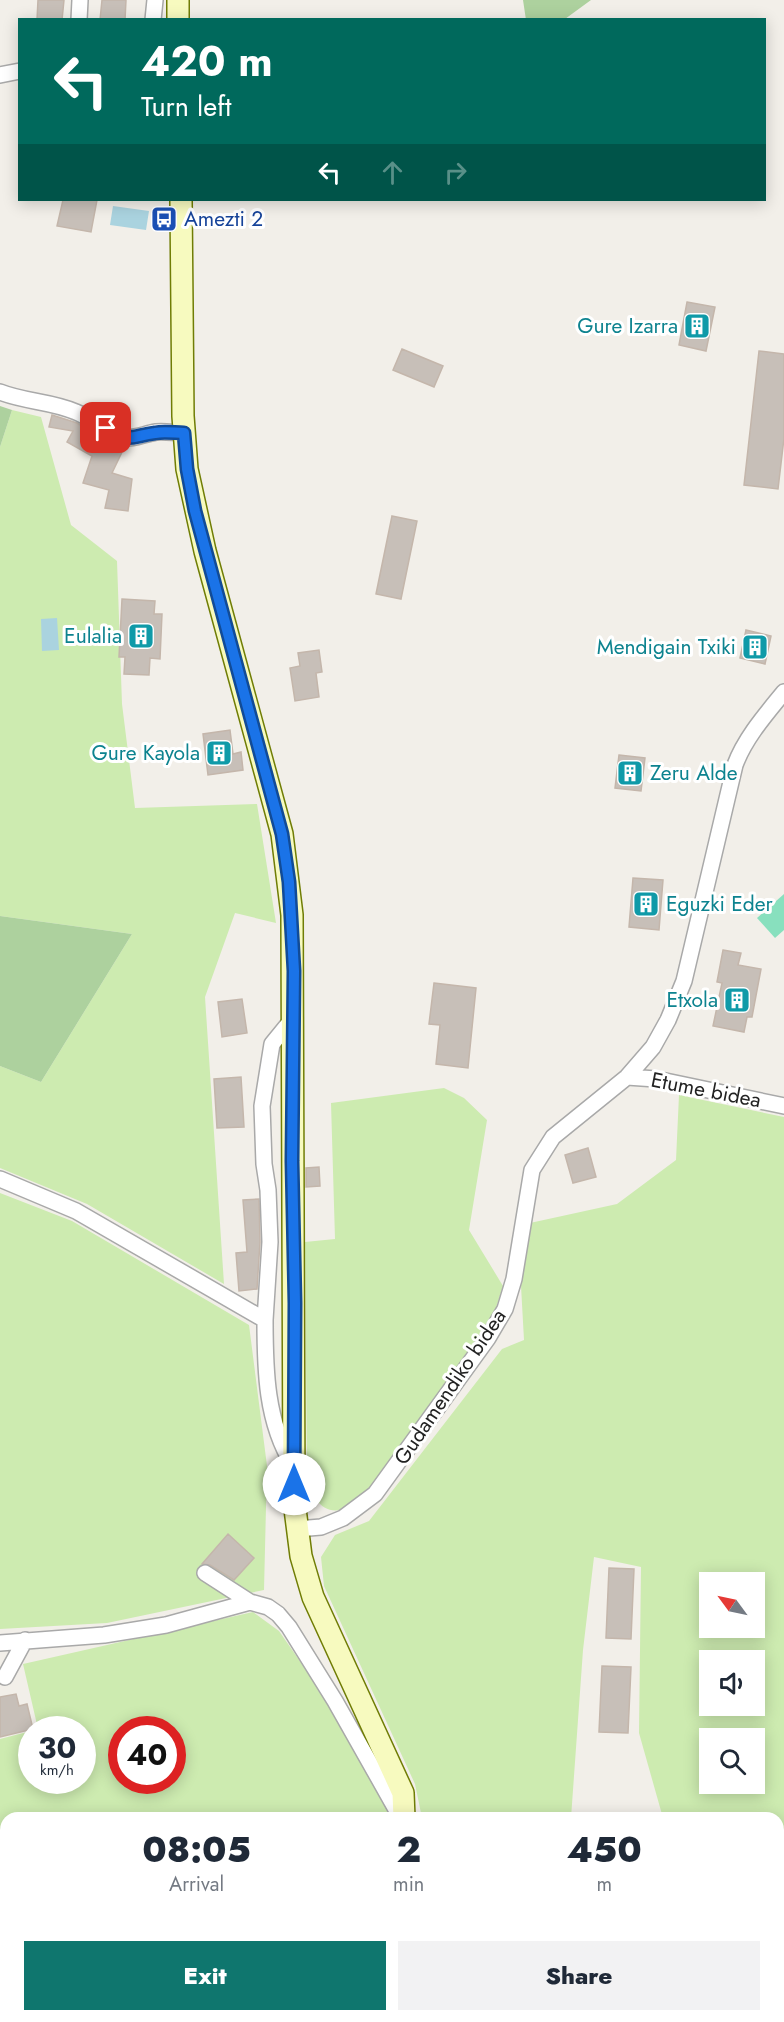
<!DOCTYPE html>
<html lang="en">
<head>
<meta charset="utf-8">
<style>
  body { margin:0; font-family:Jost,sans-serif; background:#f2f2f3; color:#1f2937; height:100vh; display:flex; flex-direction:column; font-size:22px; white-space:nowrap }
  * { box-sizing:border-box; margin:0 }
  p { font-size:20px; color:#747a83 }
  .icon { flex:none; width:33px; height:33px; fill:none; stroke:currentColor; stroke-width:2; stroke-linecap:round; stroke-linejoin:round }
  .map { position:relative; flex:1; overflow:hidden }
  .sheet { position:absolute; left:0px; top:1812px; width:784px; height:210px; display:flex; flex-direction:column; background:#fff; border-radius:18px 18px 0 0; box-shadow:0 3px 15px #0003 }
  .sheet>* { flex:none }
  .top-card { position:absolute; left:18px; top:18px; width:748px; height:183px; border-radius:0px; box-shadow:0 3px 15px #0003; background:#00695c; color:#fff; overflow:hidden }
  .needle { width:39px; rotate:303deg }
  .controls { position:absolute; left:699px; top:1572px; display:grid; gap:12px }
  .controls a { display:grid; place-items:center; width:66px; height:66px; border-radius:0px; background:#fff; box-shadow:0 3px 15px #0003; font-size:30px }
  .speed { position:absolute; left:18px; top:1716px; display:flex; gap:12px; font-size:30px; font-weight:700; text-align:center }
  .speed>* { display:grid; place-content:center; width:78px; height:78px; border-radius:50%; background:#fff; box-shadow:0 3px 15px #0003; line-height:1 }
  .speed small { font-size:15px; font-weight:400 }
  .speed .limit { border:9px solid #d22; background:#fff; color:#111 }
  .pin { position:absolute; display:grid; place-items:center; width:51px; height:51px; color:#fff; margin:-26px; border-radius:12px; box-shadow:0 3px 9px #0006 }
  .me { position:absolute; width:66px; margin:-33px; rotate:0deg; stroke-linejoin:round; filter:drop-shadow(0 0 4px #0008) }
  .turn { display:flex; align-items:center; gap:21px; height:126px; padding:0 24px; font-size:27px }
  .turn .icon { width:78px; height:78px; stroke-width:2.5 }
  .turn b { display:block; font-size:42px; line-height:51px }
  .lanes { display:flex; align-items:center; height:57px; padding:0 24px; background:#0003; justify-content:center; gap:30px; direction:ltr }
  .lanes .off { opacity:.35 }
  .eta { display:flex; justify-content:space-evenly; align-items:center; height:102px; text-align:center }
  .eta b { font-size:36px; font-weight:800; line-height:42px }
  .button { display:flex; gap:12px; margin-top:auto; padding:12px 24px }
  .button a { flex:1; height:69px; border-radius:0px; background:#0f766e; color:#fff; font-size:24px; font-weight:800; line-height:69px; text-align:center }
  .button a+a { background:#f2f2f3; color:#1f2937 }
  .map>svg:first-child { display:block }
  .grass { fill:#cdebb0; fill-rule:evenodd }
  .forest { fill:#add19e }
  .pitch { fill:#88e0be }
  .water { fill:#aad3df }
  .building { fill:#c7bfb8; stroke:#c4b6ab; stroke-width:1.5 }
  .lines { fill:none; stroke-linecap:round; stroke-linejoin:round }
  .street-casing { stroke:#a9a9a9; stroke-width:18 }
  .secondary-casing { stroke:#707d05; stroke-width:24 }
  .street { stroke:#fff; stroke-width:15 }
  .secondary { stroke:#f7fabf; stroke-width:21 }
  .route-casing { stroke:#114b97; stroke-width:15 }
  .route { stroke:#1a73e8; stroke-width:10 }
  .labels { text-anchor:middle; stroke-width:6; stroke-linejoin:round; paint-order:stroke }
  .transit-label { font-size:21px; fill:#164399; stroke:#fff; text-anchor:start }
  .culture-label { font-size:21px; fill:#0d838f; stroke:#fff; text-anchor:end }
  .street-label { font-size:21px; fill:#222; stroke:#fff }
</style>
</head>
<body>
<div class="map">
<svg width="784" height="2022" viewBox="0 0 784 2022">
  <rect width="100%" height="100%" fill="#f2efe9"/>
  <!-- grass -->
  <path class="grass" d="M 12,410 L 41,417 L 71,525 L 117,561 L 122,704 L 135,808 L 257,804 L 276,923 L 235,913 L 205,997 L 224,1284 L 87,1204 L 0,1168 L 0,1066 L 41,1082 L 132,934 L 0,916 L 0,447 Z
    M 444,1088 L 464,1098 L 487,1120 L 469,1230 L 503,1286 L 496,1308 L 478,1340 L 373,1485 C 365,1493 357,1504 347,1508 C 323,1518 311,1496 307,1477 L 305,1242 L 335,1239 L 331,1103 Z
    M 679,1095 L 784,1117 L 784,2022 L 699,2022 L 699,2016 L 778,2016 L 778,1818 L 663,1818 L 639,1733 L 641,1567 L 594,1557 L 583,1650 L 571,1818 L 422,1818 L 415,1784 L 324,1586 L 321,1557 L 335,1535 L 369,1521 L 502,1349 L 524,1340 L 521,1286 L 530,1223 L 617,1204 L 676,1160 ZM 710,1582 L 754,1582 L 754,1628 L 710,1628 ZM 710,1660 L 754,1660 L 754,1706 L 710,1706 ZM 710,1738 L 754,1738 L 754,1784 L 710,1784 Z
    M 0,1193 L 72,1221 L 249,1325 L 267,1466 L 264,1590 L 107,1623 L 0,1629 Z
    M 253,1612 L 279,1631 L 320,1690 L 388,1808 L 386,1818 L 6,1818 L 6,2000 L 0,2000 L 0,1739 L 31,1731 L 32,1780 L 82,1780 L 82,1730 L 38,1729 L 23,1664 ZM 122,1730 L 172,1730 L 172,1780 L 122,1780 Z
    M 86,2016 L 356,2016 L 353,2022 L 85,2022 Z
    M 461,2016 L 517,2016 L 545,2022 L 463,2022 Z"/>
  <!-- forest -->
  <path class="forest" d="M 523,0 L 591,0 L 565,19 L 526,20 Z
    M 0,406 L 12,410 L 0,447 Z
    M 0,916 L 132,934 L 41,1082 L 0,1066 Z
    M 435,2016 L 461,2016 L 463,2022 L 435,2022 Z
    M 517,2016 L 572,2016 L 571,2022 L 545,2022 Z
    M 660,2016 L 699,2016 L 699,2022 L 660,2022 Z"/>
  <!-- pitch -->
  <path class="pitch" d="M 784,894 L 784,930 L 775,938 L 757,918 Z"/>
  <!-- water -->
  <path class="water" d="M 113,206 L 149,211 L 146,230 L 110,225 Z
    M 57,618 L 59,650 L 42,651 L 41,619 Z"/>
  <!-- building -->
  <path class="building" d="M 38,0 L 64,0 L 62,20 L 37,20 Z
    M 102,0 L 126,0 L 125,20 L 100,20 Z
    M 63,200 L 97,200 L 91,232 L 57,226 Z
    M 687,302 L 715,307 L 706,351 L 679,345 Z
    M 402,349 L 443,366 L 434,387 L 393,370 Z
    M 759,351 L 784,354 L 784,438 L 778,489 L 744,485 Z
    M 52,415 L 77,423 L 98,436 L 96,440 L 122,452 L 112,473 L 132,479 L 128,511 L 105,508 L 109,490 L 83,483 L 92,456 L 67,442 L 73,431 L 49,427 Z
    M 392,516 L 417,521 L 401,599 L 376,594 Z
    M 122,599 L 155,601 L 154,614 L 162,614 L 160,659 L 150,658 L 149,675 L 124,674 L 125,657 L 119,657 Z
    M 746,630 L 771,636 L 765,664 L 740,658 Z
    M 319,650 L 322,672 L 316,673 L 319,697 L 295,701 L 290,668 L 300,666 L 298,653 Z
    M 230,730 L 233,754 L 241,752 L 243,770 L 208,775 L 203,734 Z
    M 619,755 L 645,758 L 641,791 L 615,788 Z
    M 633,878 L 663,880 L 659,930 L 629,927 Z
    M 723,950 L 741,953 L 738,965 L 761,969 L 752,1017 L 747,1017 L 744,1032 L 713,1026 L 722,983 L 717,982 Z
    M 434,983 L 476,988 L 468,1068 L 436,1064 L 440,1025 L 429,1024 Z
    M 242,999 L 247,1033 L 222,1037 L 218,1002 Z
    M 241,1077 L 244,1127 L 217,1128 L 214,1079 Z
    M 588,1148 L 596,1177 L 573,1183 L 565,1155 Z
    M 319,1167 L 320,1186 L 306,1187 L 306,1168 Z
    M 259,1199 L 260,1242 L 257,1289 L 239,1291 L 236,1253 L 247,1252 L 243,1200 Z
    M 228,1534 L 254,1558 L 234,1580 L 210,1565 L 202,1564 Z
    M 609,1568 L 634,1569 L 631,1639 L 606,1638 Z
    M 602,1666 L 631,1667 L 628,1733 L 599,1732 Z
    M 16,1694 L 19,1706 L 27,1704 L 33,1729 L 0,1737 L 0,1697 Z"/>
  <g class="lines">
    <defs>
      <path id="street" d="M 79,20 L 80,0
        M 153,20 L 155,0
        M 0,75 L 20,71
        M 0,392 C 25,402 51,401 76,412 C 90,417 108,434 120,437 C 134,440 143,434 156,432 C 165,431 175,433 184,433
        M 627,1077 L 656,1079 L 784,1106
        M 0,1179 L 76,1211 L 265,1320 L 270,1242 L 268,1190 L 264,1164 L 262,1106 L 272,1044 L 294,1017
        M 265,1320 C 265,1370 266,1422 293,1465
        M 297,1529 L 321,1527 L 343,1518 L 375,1494 L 488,1338 L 505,1309 L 514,1279 L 532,1170 L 553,1137 L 627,1077 L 653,1047 L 668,1020 L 684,981 L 735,765 C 745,738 766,714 784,692
        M 205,1573 L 250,1602
        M 0,1643 L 104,1635 L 166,1625 L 250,1602 L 268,1607 L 278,1614 L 289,1627 L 335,1701 L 401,1818
        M 5,1677 L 25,1640
        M 361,2022 L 363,2016"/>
      <path id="secondary" d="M 178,20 L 178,0
        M 181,200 L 183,416 L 187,469 L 205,551 L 282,834 L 292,915 L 294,1501 L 301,1556 L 313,1597 L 403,1793 L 404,1818
        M 410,2022 L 411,2016"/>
    </defs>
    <!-- street casing -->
    <use href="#street" class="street-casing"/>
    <!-- secondary casing -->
    <use href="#secondary" class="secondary-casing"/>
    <!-- street -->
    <use href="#street" class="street"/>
    <!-- secondary -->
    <use href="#secondary" class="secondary"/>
  </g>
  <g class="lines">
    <defs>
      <path id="route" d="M 106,428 C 129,444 131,436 155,433 C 164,431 175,433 184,433 L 187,469 L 195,511 L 282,834 L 289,882 L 294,971 L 292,1161 L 295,1303 L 294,1484"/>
    </defs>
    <!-- route casing -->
    <use href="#route" class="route-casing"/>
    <!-- route -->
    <use href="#route" class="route"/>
  </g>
  <!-- icons -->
  <defs>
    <symbol id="bus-square" viewBox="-11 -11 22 22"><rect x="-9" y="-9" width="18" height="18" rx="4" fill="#1a4fb4" stroke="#fff"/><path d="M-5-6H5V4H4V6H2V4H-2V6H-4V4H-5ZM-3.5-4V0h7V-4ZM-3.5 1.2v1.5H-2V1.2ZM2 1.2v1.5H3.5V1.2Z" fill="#fff"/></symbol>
    <symbol id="building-square" viewBox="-11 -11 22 22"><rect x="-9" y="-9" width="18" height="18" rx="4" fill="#0f9aa8" stroke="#fff"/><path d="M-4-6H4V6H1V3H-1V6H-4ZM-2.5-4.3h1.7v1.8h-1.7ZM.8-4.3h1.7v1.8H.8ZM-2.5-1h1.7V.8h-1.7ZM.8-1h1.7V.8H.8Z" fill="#fff"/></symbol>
  </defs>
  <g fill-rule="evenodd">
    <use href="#bus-square" x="149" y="204" width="30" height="30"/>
    <use href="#building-square" x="682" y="311" width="30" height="30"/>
    <use href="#building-square" x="126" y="621" width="30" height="30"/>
    <use href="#building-square" x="740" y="632" width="30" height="30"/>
    <use href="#building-square" x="204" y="738" width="30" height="30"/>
    <use href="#building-square" x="615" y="758" width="30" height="30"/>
    <use href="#building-square" x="631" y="889" width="30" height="30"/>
    <use href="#building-square" x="722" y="985" width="30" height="30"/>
  </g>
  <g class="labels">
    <!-- transit labels -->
    <g class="transit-label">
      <text x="184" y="226">Amezti 2</text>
    </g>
    <!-- culture labels -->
    <g class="culture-label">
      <text x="678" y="333">Gure Izarra</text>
      <text x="122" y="643">Eulalia</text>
      <text x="736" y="654">Mendigain Txiki</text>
      <text x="200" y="760">Gure Kayola</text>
      <text x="650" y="780" text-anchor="start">Zeru Alde</text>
      <text x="666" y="911" text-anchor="start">Eguzki Eder</text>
      <text x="718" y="1007">Etxola</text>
    </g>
    <!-- street labels -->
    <g class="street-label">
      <text transform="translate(706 1090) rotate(11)" y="7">Etume bidea</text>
      <text transform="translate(450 1387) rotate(-56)" y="7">Gudamendiko bidea</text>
    </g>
  </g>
</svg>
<div class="controls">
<a><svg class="needle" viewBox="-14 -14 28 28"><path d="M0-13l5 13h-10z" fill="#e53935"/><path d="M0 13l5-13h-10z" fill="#747a83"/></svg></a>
<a><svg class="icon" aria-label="sound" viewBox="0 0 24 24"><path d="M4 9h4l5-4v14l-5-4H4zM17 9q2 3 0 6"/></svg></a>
<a><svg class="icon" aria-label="search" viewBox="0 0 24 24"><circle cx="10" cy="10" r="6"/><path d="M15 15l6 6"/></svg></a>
</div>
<div class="speed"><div>30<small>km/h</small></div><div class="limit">40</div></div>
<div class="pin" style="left:106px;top:428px;background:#d93025"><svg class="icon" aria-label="arrive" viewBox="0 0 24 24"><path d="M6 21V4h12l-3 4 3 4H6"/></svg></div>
<svg class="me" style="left:294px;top:1484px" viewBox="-20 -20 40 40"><circle r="19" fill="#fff"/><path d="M0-13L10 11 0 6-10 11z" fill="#1a73e8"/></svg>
<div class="top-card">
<div class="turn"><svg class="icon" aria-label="left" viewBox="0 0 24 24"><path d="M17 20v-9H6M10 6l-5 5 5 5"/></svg><div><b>420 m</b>Turn left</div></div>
<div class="lanes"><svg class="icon" aria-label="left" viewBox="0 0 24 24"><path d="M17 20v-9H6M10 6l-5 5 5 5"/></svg><svg class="icon off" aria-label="ahead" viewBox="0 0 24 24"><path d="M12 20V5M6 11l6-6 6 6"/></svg><svg class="icon off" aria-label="right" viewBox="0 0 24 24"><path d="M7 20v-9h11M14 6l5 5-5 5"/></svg></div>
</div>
<section class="sheet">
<div class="eta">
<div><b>08:05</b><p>Arrival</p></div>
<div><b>2</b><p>min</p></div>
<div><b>450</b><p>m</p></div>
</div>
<div class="button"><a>Exit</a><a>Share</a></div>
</section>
</div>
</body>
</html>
